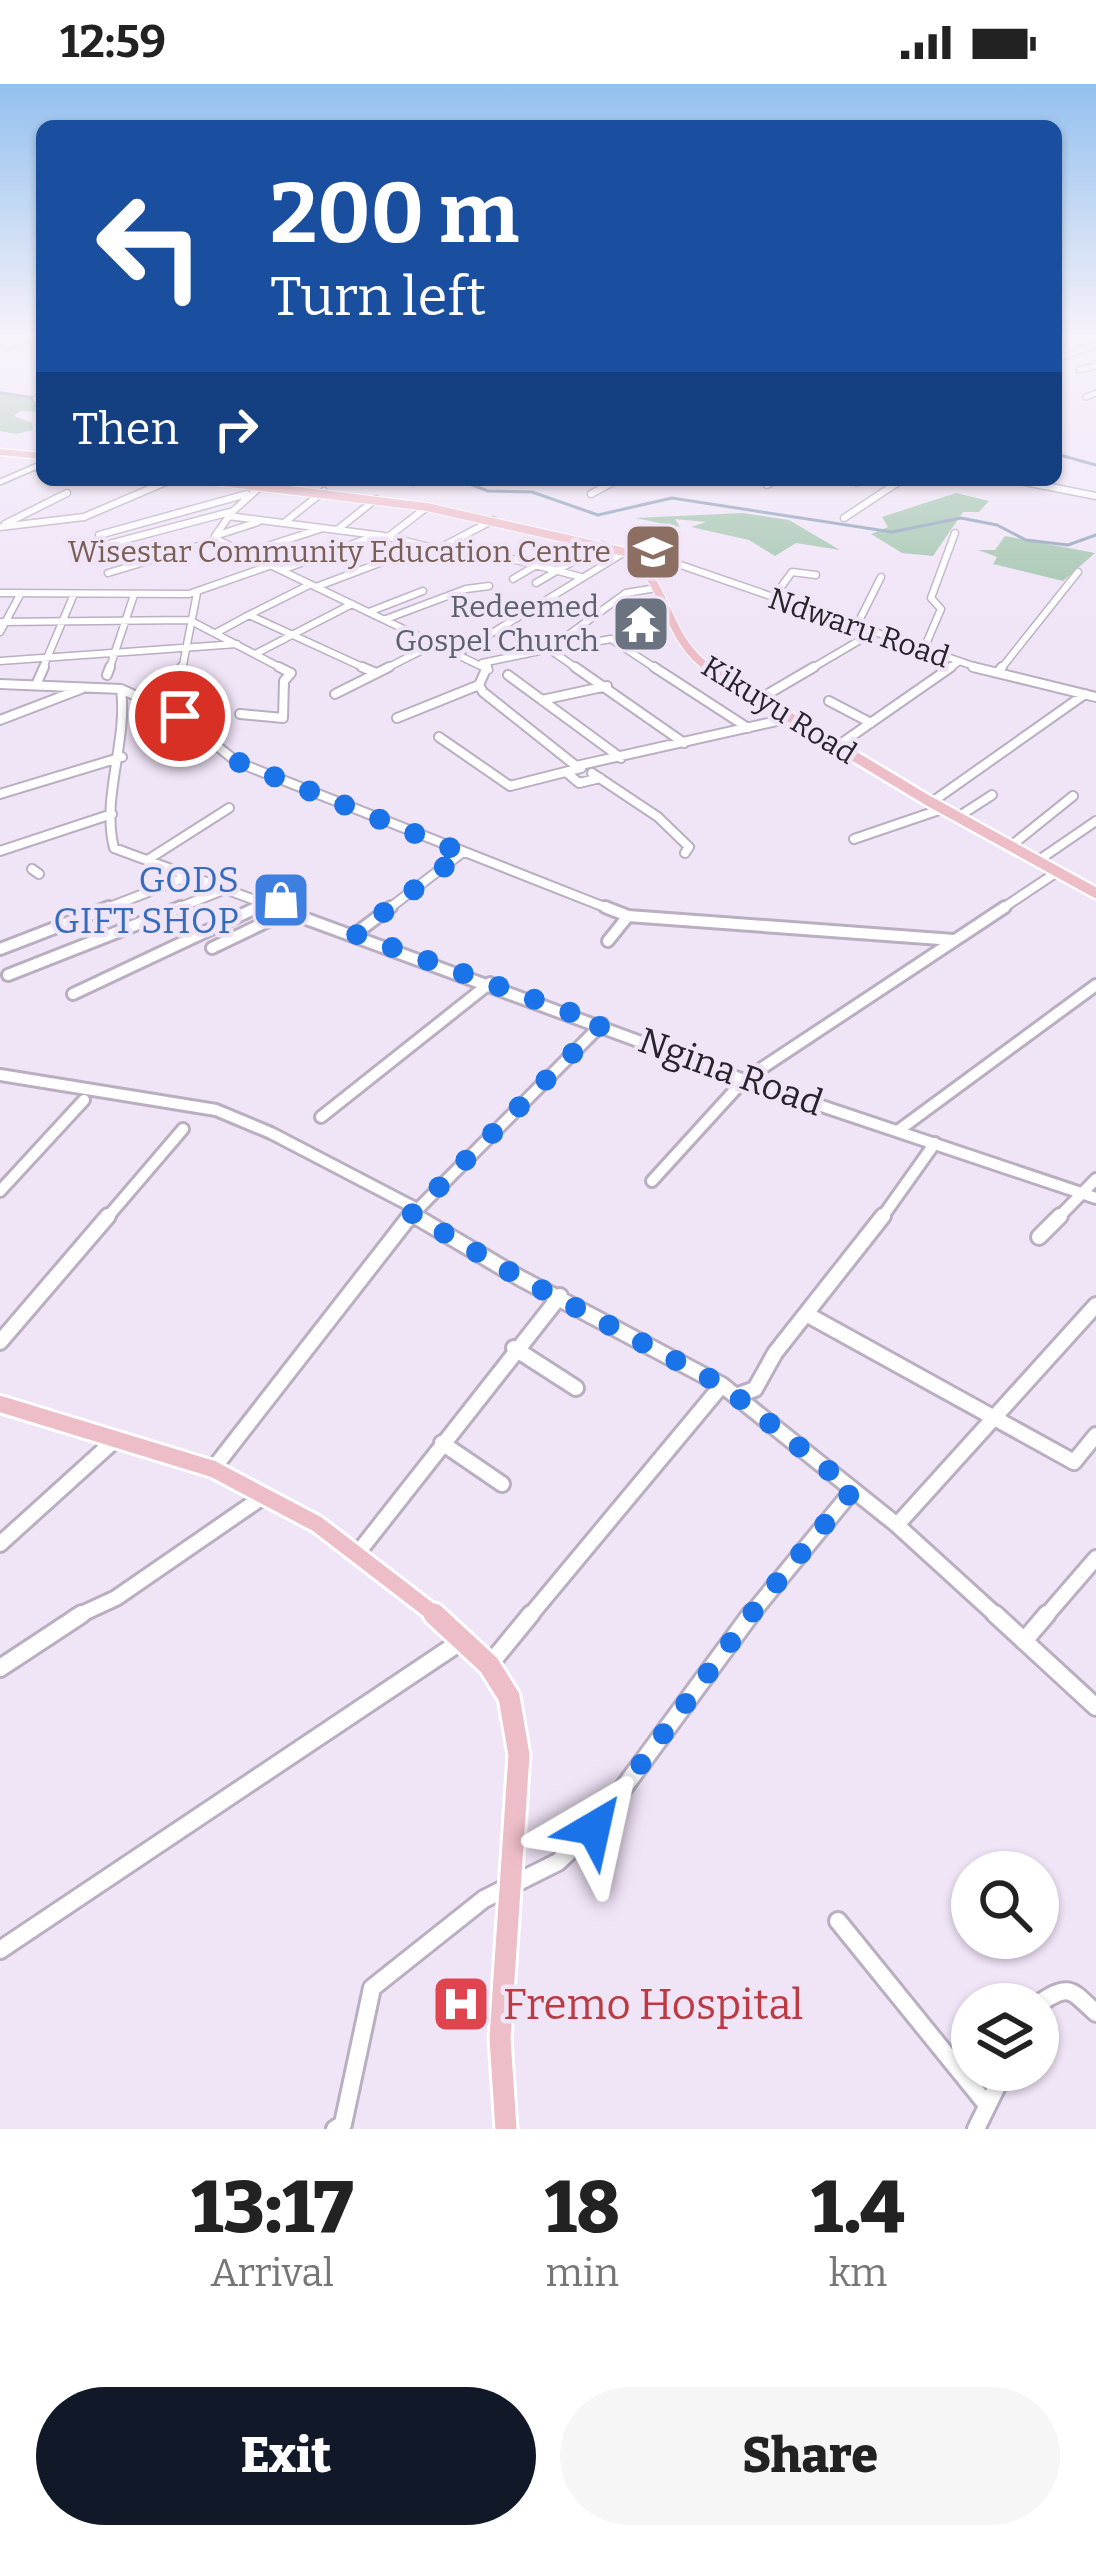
<!DOCTYPE html>
<html lang="en">
<head>
<meta charset="utf-8">
<style>
  body { margin:0; font-family:Bitter,serif; background:#f6f6f6; color:#222; height:100vh; display:flex; flex-direction:column; font-size:45px; white-space:nowrap }
  * { box-sizing:border-box; margin:0 }
  p { font-size:39px; color:#767676 }
  .icon { flex:none; width:66px; height:66px; fill:none; stroke:currentColor; stroke-width:2; stroke-linecap:round; stroke-linejoin:round }
  .map { position:relative; height:2045px; overflow:hidden }
  .details { display:flex; flex-direction:column; background:#fff; flex:1 }
  .details>* { flex:none }
  .hud { position:absolute; left:36px; top:36px; width:1026px; height:366px; border-radius:18px; box-shadow:0 3px 9px #0004; background:#1a4fa0; color:#fff; overflow:hidden }
  .tools { position:absolute; left:951px; top:1767px; display:grid; gap:24px }
  .tools a { display:grid; place-items:center; width:108px; height:108px; border-radius:50%; background:#fff; box-shadow:0 3px 9px #0004; font-size:60px }
  .pin { position:absolute; display:grid; place-items:center; width:102px; height:102px; color:#fff; margin:-51px; border:6px solid #fff; border-radius:50%; box-shadow:0 3px 12px #0007 }
  .me { position:absolute; width:132px; margin:-66px; rotate:36deg; stroke-linejoin:round; filter:drop-shadow(0 0 9px #0008) }
  .turn { display:flex; align-items:center; gap:42px; height:252px; padding:0 36px; font-size:54px }
  .turn .icon { width:156px; height:156px; stroke-width:2.5 }
  .turn b { display:block; font-size:84px; line-height:102px }
  .then { display:flex; align-items:center; height:114px; padding:0 36px; background:#0003; gap:24px; font-size:45px }
  .eta { display:flex; justify-content:space-evenly; align-items:center; height:204px; text-align:center }
  .eta b { font-size:72px; font-weight:800; line-height:84px }
  .button { display:flex; gap:24px; margin-top:auto; padding:24px 36px }
  .button a { flex:1; height:138px; border-radius:72px; background:#111827; color:#fff; font-size:48px; font-weight:800; line-height:138px; text-align:center }
  .button a+a { background:#f6f6f6; color:#222 }
  .status { display:flex; justify-content:space-between; align-items:center; height:84px; padding:0 60px; background:#fff; direction:ltr }
  .status svg { height:33px; fill:currentColor }
  .map>svg:first-child { display:block }
  .green { fill:#a0c4ac }
  .lines { fill:none; stroke-linecap:round; stroke-linejoin:round }
  .stream { stroke:#8a9eb9; stroke-width:3 }
  .minor-far5-casing { stroke:#baaec1; stroke-width:8 }
  .minor-far4-casing { stroke:#baaec1; stroke-width:9 }
  .minor-far3-casing { stroke:#baaec1; stroke-width:12 }
  .minor-far2-casing { stroke:#baaec1; stroke-width:16 }
  .minor-far1-casing { stroke:#baaec1; stroke-width:20 }
  .minor-casing { stroke:#baaec1; stroke-width:22 }
  .major-far4-casing { stroke:#fff; stroke-width:9 }
  .major-far3-casing { stroke:#fff; stroke-width:10 }
  .major-far2-casing { stroke:#fff; stroke-width:15 }
  .major-far1-casing { stroke:#fff; stroke-width:22 }
  .major-casing { stroke:#fff; stroke-width:27 }
  .minor-far5 { stroke:#fff; stroke-width:4.5 }
  .minor-far4 { stroke:#fff; stroke-width:6 }
  .minor-far3 { stroke:#fff; stroke-width:8 }
  .minor-far2 { stroke:#fff; stroke-width:10 }
  .minor-far1 { stroke:#fff; stroke-width:14 }
  .minor { stroke:#fff; stroke-width:16 }
  .major-far4 { stroke:#eebec8; stroke-width:6 }
  .major-far3 { stroke:#eebec8; stroke-width:8 }
  .major-far2 { stroke:#eebec8; stroke-width:10 }
  .major-far1 { stroke:#eebec8; stroke-width:16 }
  .major { stroke:#eebec8; stroke-width:21 }
  .route { stroke:#1a73e8; stroke-width:21; stroke-dasharray:0 37.8 }
  .labels { text-anchor:middle; stroke-width:9; stroke-linejoin:round; paint-order:stroke }
  .far-education-label { font-size:30px; fill:#785e54; stroke:#f0e4f7; text-anchor:end }
  .far-worship-label { font-size:30px; fill:#5b616d; stroke:#f0e4f7; text-anchor:end }
  .far-street-label { font-size:30px; fill:#29242b; stroke:#f0e4f7 }
  .shop-label { font-size:36px; fill:#366cbe; stroke:#f0e4f7; text-anchor:end }
  .street-label { font-size:36px; fill:#29242b; stroke:#f0e4f7 }
  .near-health-label { font-size:42px; fill:#be3a42; stroke:#f0e4f7; text-anchor:start }
</style>
</head>
<body>
<div class="status"><b>12:59</b><svg viewBox="0 0 49 12"><path d="M0 12V9h3v3zM5 12V6h3v6zM10 12V3h3v9zM15 12V0h3v12zM26 1h20v11H26zM47 4h2v5h-2z"/></svg></div>
<div class="map">
<svg width="1096" height="2045" viewBox="0 0 1096 2045">
  <rect width="100%" height="100%" fill="#f0e4f7"/>
  <!-- green -->
  <path class="green" d="M 0,307 L 42,314 L 42,328 L 20,327 L 14,332 L 32,339 L 33,346 L 16,350 L 0,347 Z
    M 956,409 L 989,417 L 979,428 L 963,428 L 933,472 L 902,469 L 871,450 L 888,443 L 882,433 Z
    M 743,429 L 789,436 L 840,466 L 796,459 L 775,472 L 749,456 L 691,443 L 706,438 L 675,435 L 680,443 L 635,434 Z
    M 1005,452 L 1095,469 L 1063,497 L 993,480 L 997,473 L 978,466 L 995,466 Z"/>
  <g class="lines">
    <!-- stream -->
    <path class="stream" d="M 0,309 L 42,315
      M 1056,370 L 1096,381
      M 398,396 L 413,401 L 432,396
      M 459,396 L 488,407 L 532,408 L 598,431 L 672,414 L 892,448 L 961,434 L 997,441 L 1026,456 L 1068,461 L 1096,451"/>
    <defs>
      <path id="minor-far5" d="M 1056,256 L 1064,258
        M 0,265 L 28,254
        M 1056,275 L 1096,261
        M 1079,286 L 1096,282
        M 1086,313 L 1096,309
        M 36,315 L 42,312
        M 1017,396 L 1035,400
        M 0,398 L 42,380
        M 857,399 L 861,396
        M 161,400 L 169,396
        M 610,400 L 616,396
        M 769,400 L 775,396
        M 896,400 L 901,396"/>
      <path id="minor-far4" d="M 1020,397 L 1096,412
        M 767,401 L 774,397
        M 261,402 L 232,428 L 215,452 L 218,456 L 489,586
        M 591,410 L 615,397
        M 228,432 L 384,452 L 438,465 L 493,436
        M 844,434 L 900,397
        M 285,438 L 324,407
        M 5,440 L 67,409
        M 0,443 L 84,433 L 168,397
        M 337,446 L 376,415
        M 99,451 L 247,410
        M 215,452 L 258,438
        M 388,453 L 427,423
        M 566,463 L 590,468 L 602,461
        M 83,467 L 230,428
        M 246,469 L 320,445
        M 512,475 L 581,493
        M 282,486 L 369,454
        M 108,489 L 218,456
        M 513,495 L 550,473
        M 536,499 L 572,478
        M 309,501 L 249,531 L 369,586
        M 316,503 L 422,463
        M 0,509 L 189,510 L 269,482
        M 773,514 L 792,488 L 816,491
        M 369,528 L 423,507
        M 386,535 L 466,505 L 489,502
        M 0,538 L 190,536
        M 193,538 L 285,586
        M 856,543 L 881,493
        M 0,548 L 21,509
        M 216,549 L 249,531
        M 549,565 L 579,586
        M 549,566 L 611,555 L 658,586
        M 923,567 L 941,525 L 931,514 L 955,449
        M 459,569 L 625,468 L 672,478 L 985,586
        M 255,570 L 352,520
        M 0,577 L 237,560
        M 482,579 L 549,565 L 626,509 L 656,504
        M 42,586 L 74,510
        M 109,586 L 134,511
        M 182,586 L 197,509
        M 383,586 L 438,558
        M 809,586 L 872,549
        M 947,586 L 957,579
        M 1000,586 L 1078,488"/>
      <path id="minor-far3" d="M 362,583 L 376,589
        M 487,583 L 479,601 L 483,608 L 576,682 L 790,634
        M 575,583 L 684,659
        M 654,583 L 748,644
        M 973,583 L 1096,613
        M 998,588 L 1002,583
        M 107,591 L 110,583
        M 508,591 L 621,674
        M 0,600 L 121,605 L 180,632 L 237,678 L 612,826
        M 36,601 L 44,583
        M 121,605 C 128,658 101,712 114,764 L 282,826
        M 335,610 L 389,583
        M 761,614 L 814,583
        M 542,616 L 607,602
        M 829,617 L 871,639
        M 240,630 L 283,634 L 284,597 L 291,589 L 279,583
        M 180,632 L 182,583
        M 397,634 L 479,601
        M 0,636 L 81,605
        M 439,653 L 510,702 L 581,684
        M 836,663 L 951,583
        M 566,688 L 579,699 L 600,694
        M 592,689 L 658,733 L 689,763 L 685,769
        M 0,710 L 122,673
        M 932,718 L 1085,610
        M 958,733 L 992,711
        M 854,755 L 942,725
        M 1012,761 L 1073,712
        M 0,767 L 112,730
        M 149,775 L 229,724
        M 1039,776 L 1096,737
        M 32,785 L 39,790
        M 102,826 L 189,792
        M 173,826 L 223,806
        M 252,826 L 266,819
        M 387,826 L 463,768
        M 1000,826 L 1057,788"/>
      <path id="minor-far2" d="M 274,823 L 744,996 L 1096,1114
        M 605,823 L 628,832 L 954,856
        M 355,850 L 391,823
        M 608,857 L 628,832
        M 212,864 L 289,827
        M 0,865 L 109,823
        M 8,891 L 181,823
        M 73,910 L 258,823
        M 0,991 L 216,1026 L 271,1049 L 417,1125
        M 321,1033 L 490,899
        M 899,1046 L 1096,901
        M 652,1097 L 744,996 L 1005,823
        M 0,1107 L 84,1016
        M 412,1130 L 420,1135
        M 106,1135 L 183,1045
        M 408,1135 L 602,940
        M 881,1135 L 935,1059
        M 1057,1135 L 1096,1095"/>
      <path id="minor-far1" d="M 415,1132 L 520,1194 L 722,1301 L 897,1441 L 998,1533
        M 1039,1153 L 1060,1132
        M 808,1231 L 1074,1378 L 1096,1351
        M 0,1258 L 108,1132
        M 514,1264 L 576,1304
        M 736,1312 L 755,1305 L 775,1269 L 883,1132
        M 442,1359 L 502,1400
        M 213,1385 L 410,1132
        M 897,1441 L 1096,1221
        M 0,1460 L 115,1356
        M 357,1470 L 560,1212
        M 75,1533 L 116,1514 L 264,1412
        M 529,1533 L 722,1301
        M 749,1533 L 853,1406
        M 1045,1533 L 1096,1474"/>
      <path id="minor" d="M 995,1530 L 1096,1623
        M 1024,1557 L 1047,1530
        M 490,1580 L 531,1530
        M 0,1584 L 82,1530
        M 838,1837 L 987,2021
        M 0,1866 L 463,1556
        M 1038,1920 C 1070,1899 1070,1905 1096,1929
        M 335,2045 L 343,2040 L 372,1904 L 484,1815 L 558,1778 L 594,1744 L 751,1530
        M 976,2045 L 1005,1986"/>
      <path id="major-far4" d="M 0,368 L 42,372
        M 209,396 L 238,400"/>
      <path id="major-far3" d="M 214,397 L 427,423 L 625,468 C 670,498 663,554 711,586"/>
      <path id="major-far2" d="M 706,583 L 927,716 L 1096,809"/>
      <path id="major-far1" d="M 0,1320 L 213,1385 L 317,1440 L 438,1533"/>
      <path id="major" d="M 434,1530 L 489,1581 L 509,1613 L 519,1671 L 500,1954 L 506,2045"/>
    </defs>
    <!-- minor-far5 casing -->
    <use href="#minor-far5" class="minor-far5-casing"/>
    <!-- minor-far4 casing -->
    <use href="#minor-far4" class="minor-far4-casing"/>
    <!-- minor-far3 casing -->
    <use href="#minor-far3" class="minor-far3-casing"/>
    <!-- minor-far2 casing -->
    <use href="#minor-far2" class="minor-far2-casing"/>
    <!-- minor-far1 casing -->
    <use href="#minor-far1" class="minor-far1-casing"/>
    <!-- minor casing -->
    <use href="#minor" class="minor-casing"/>
    <!-- major-far4 casing -->
    <use href="#major-far4" class="major-far4-casing"/>
    <!-- major-far3 casing -->
    <use href="#major-far3" class="major-far3-casing"/>
    <!-- major-far2 casing -->
    <use href="#major-far2" class="major-far2-casing"/>
    <!-- major-far1 casing -->
    <use href="#major-far1" class="major-far1-casing"/>
    <!-- major casing -->
    <use href="#major" class="major-casing"/>
    <!-- minor-far5 -->
    <use href="#minor-far5" class="minor-far5"/>
    <!-- minor-far4 -->
    <use href="#minor-far4" class="minor-far4"/>
    <!-- minor-far3 -->
    <use href="#minor-far3" class="minor-far3"/>
    <!-- minor-far2 -->
    <use href="#minor-far2" class="minor-far2"/>
    <!-- minor-far1 -->
    <use href="#minor-far1" class="minor-far1"/>
    <!-- minor -->
    <use href="#minor" class="minor"/>
    <!-- major-far4 -->
    <use href="#major-far4" class="major-far4"/>
    <!-- major-far3 -->
    <use href="#major-far3" class="major-far3"/>
    <!-- major-far2 -->
    <use href="#major-far2" class="major-far2"/>
    <!-- major-far1 -->
    <use href="#major-far1" class="major-far1"/>
    <!-- major -->
    <use href="#major" class="major"/>
  </g>
  <!-- sky -->
  <linearGradient id="sky" x2="0" y2="1"><stop stop-color="#93c0ee"/><stop offset="0.47" stop-color="#f8f3fb"/><stop offset="1" stop-color="#f8f3fb" stop-opacity="0"/></linearGradient>
  <rect width="1096" height="540" fill="url(#sky)"/>
  <g class="lines">
    <!-- route -->
    <path class="route" d="M 180,632 L 238,678 L 463,769 L 355,850 L 602,940 L 412,1130 L 520,1194 L 722,1301 L 853,1406 L 756,1524 L 594,1744"/>
  </g>
  <!-- icons -->
  <defs>
    <symbol id="school-square" viewBox="-11 -11 22 22"><rect x="-9" y="-9" width="18" height="18" rx="4" fill="#8d6e63" stroke="#f0e4f7"/><path d="M0-5L7-2L0 1L-7-2ZM-4 1L0 2.5L4 1V4Q0 6-4 4Z" fill="#fff"/></symbol>
    <symbol id="temple-square" viewBox="-11 -11 22 22"><rect x="-9" y="-9" width="18" height="18" rx="4" fill="#6b7280" stroke="#f0e4f7"/><path d="M0-6L5-2H3V0L6.5 2.5H4V6H1.5V3h-3V6H-4V2.5H-6.5L-3 0V-2H-5Z" fill="#fff"/></symbol>
    <symbol id="shop-square" viewBox="-11 -11 22 22"><rect x="-9" y="-9" width="18" height="18" rx="4" fill="#3f7fe0" stroke="#f0e4f7"/><path d="M-5-2.5h2.3a2.7 3.5 0 0 1 5.4 0H5L5.5 6h-11ZM-1.5-2.5h3a1.5 2.3 0 0 0-3 0Z" fill="#fff"/></symbol>
    <symbol id="hospital-square" viewBox="-11 -11 22 22"><rect x="-9" y="-9" width="18" height="18" rx="4" fill="#e0444e" stroke="#f0e4f7"/><path d="M-5-5h3v3.5h4V-5h3V5h-3V1.5h-4V5h-3Z" fill="#fff"/></symbol>
  </defs>
  <g fill-rule="evenodd">
    <use href="#school-square" x="620" y="435" width="66" height="66"/>
    <use href="#temple-square" x="608" y="507" width="66" height="66"/>
    <use href="#shop-square" x="248" y="783" width="66" height="66"/>
    <use href="#hospital-square" x="428" y="1887" width="66" height="66"/>
  </g>
  <g class="labels">
    <!-- far-education labels -->
    <g class="far-education-label">
      <text x="611" y="478">Wisestar Community Education Centre</text>
    </g>
    <!-- far-worship labels -->
    <g class="far-worship-label">
      <text x="599" y="533">Redeemed<tspan x="599" dy="34">Gospel Church</tspan></text>
    </g>
    <!-- far-street labels -->
    <g class="far-street-label">
      <text transform="translate(859 544) rotate(19)" y="10">Ndwaru Road</text>
      <text transform="translate(779 626) rotate(32)" y="10">Kikuyu Road</text>
    </g>
    <!-- shop labels -->
    <g class="shop-label">
      <text x="239" y="808">GODS<tspan x="239" dy="41">GIFT SHOP</tspan></text>
    </g>
    <!-- street labels -->
    <g class="street-label">
      <text transform="translate(731 987) rotate(20)" y="13">Ngina Road</text>
    </g>
    <!-- near-health labels -->
    <g class="near-health-label">
      <text x="503" y="1935">Fremo Hospital</text>
    </g>
  </g>
</svg>
<div class="tools">
<a><svg class="icon" aria-label="search" viewBox="0 0 24 24"><circle cx="10" cy="10" r="6"/><path d="M15 15l6 6"/></svg></a>
<a><svg class="icon" aria-label="layers" viewBox="0 0 24 24"><path d="M12 4l9 5-9 5-9-5zM3 14l9 5 9-5"/></svg></a>
</div>
<div class="pin" style="left:180px;top:632px;background:#d93025"><svg class="icon" aria-label="arrive" viewBox="0 0 24 24"><path d="M6 21V4h12l-3 4 3 4H6"/></svg></div>
<svg class="me" style="left:594px;top:1744px" viewBox="-20 -20 40 40"><path d="M0-17L14 15 0 8-14 15z" fill="#1a73e8" stroke="#fff" stroke-width="4"/></svg>
<div class="hud">
<div class="turn"><svg class="icon" aria-label="left" viewBox="0 0 24 24"><path d="M17 20v-9H6M10 6l-5 5 5 5"/></svg><div><b>200 m</b>Turn left</div></div>
<div class="then">Then<svg class="icon" aria-label="right" viewBox="0 0 24 24"><path d="M7 20v-9h11M14 6l5 5-5 5"/></svg></div>
</div>
</div>
<section class="details">
<div class="eta">
<div><b>13:17</b><p>Arrival</p></div>
<div><b>18</b><p>min</p></div>
<div><b>1.4</b><p>km</p></div>
</div>
<div class="button"><a>Exit</a><a>Share</a></div>
</section>
</body>
</html>
